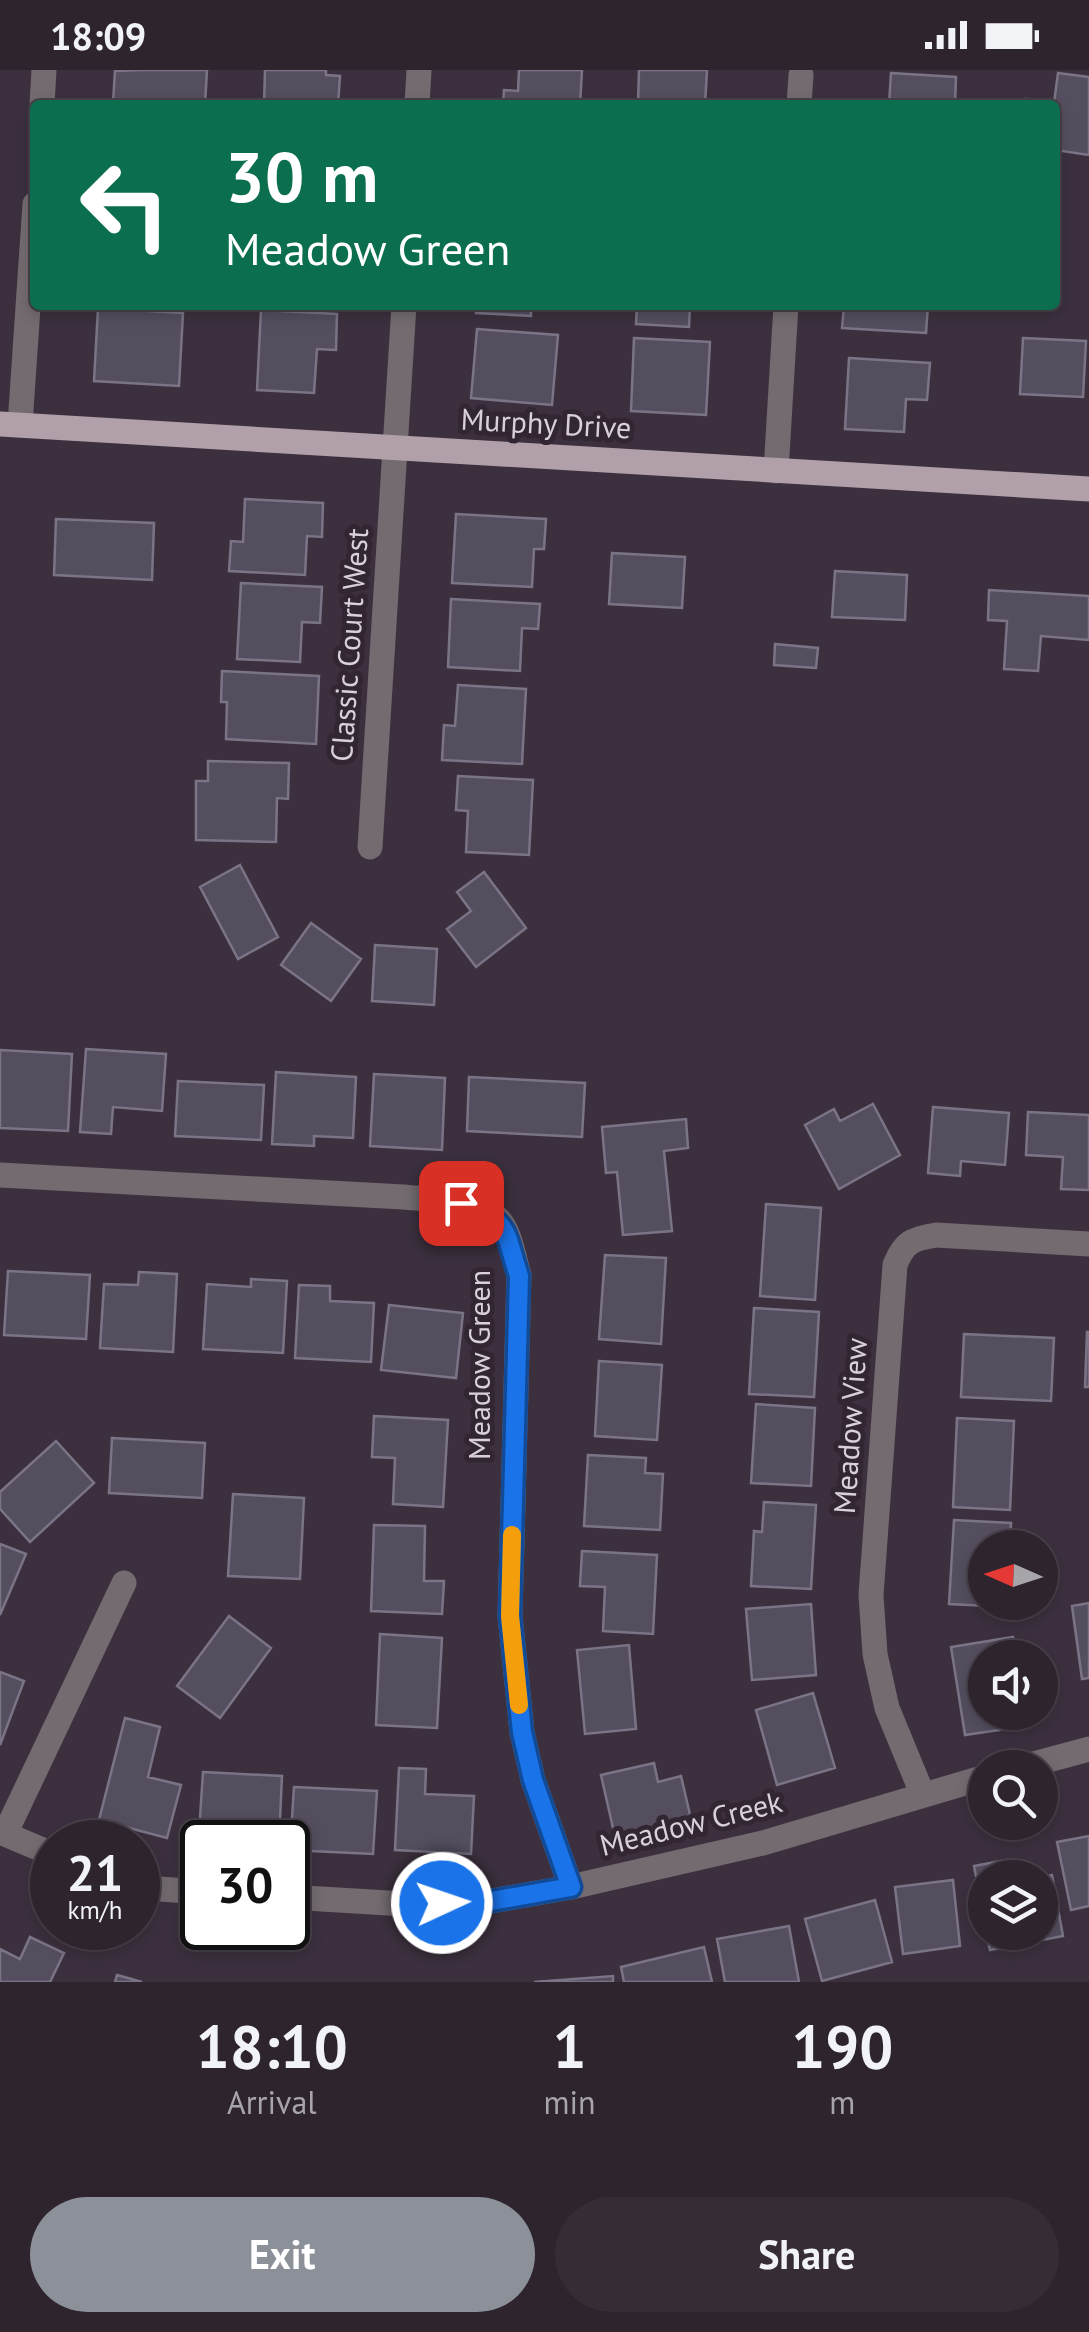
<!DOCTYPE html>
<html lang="en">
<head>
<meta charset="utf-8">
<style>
  body { margin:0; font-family:"PT Sans",sans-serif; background:#352c36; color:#f1f3f6; height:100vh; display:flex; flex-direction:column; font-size:38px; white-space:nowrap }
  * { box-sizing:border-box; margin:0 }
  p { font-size:32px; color:#a7a4aa }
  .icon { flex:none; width:55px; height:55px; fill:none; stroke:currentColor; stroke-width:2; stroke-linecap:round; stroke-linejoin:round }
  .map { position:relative; height:1912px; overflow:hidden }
  .side { display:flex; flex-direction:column; background:#2d242e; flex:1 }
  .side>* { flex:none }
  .top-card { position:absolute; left:30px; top:30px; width:1030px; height:210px; border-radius:10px; box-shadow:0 5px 15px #0003,0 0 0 2px #48414a; background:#0b6e4f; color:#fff; overflow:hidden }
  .needle { width:65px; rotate:273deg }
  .fabs { position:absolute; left:968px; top:1460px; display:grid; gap:20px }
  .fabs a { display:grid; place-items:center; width:90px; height:90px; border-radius:50%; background:#2d242e; box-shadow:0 5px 15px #0003,0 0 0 2px #48414a; font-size:50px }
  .speed { position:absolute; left:30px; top:1750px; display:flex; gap:20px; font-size:50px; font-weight:700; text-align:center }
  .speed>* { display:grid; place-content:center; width:130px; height:130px; border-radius:50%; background:#2d242e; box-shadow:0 5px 15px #0003,0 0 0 2px #48414a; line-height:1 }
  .speed small { font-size:25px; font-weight:400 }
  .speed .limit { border:5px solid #111; border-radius:15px; background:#fff; color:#111 }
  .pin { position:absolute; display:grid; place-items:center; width:85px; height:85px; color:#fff; margin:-42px; border-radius:20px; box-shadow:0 5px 15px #0006 }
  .me { position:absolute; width:110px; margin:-55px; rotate:87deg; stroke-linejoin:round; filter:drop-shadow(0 0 8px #0008) }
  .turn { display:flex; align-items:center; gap:35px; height:210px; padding:0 30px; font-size:45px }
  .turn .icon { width:130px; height:130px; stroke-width:2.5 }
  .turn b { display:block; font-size:70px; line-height:85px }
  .eta { display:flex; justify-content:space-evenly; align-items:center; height:170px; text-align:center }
  .eta b { font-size:60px; font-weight:700; line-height:70px }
  .action { display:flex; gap:20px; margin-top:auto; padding:20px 30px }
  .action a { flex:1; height:115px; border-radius:60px; background:#8c9099; color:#fff; font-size:40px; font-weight:700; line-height:115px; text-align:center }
  .action a+a { background:#352c36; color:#f1f3f6 }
  .status { display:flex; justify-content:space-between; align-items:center; height:70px; padding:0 50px; background:#2d242e; direction:ltr }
  .status svg { height:28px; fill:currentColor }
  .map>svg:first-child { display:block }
  .building { fill:#544e5f; stroke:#7a7486; stroke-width:2.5 }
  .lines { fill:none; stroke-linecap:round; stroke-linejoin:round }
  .minor { stroke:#736b70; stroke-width:25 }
  .major { stroke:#b1a0a9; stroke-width:25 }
  .route-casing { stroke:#114b97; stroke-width:25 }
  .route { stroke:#1a73e8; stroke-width:18 }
  .slow { stroke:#f59e0b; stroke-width:18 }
  .labels { text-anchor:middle; stroke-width:10; stroke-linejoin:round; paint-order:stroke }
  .street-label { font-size:30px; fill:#d9d1da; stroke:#322633 }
</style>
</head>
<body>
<div class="status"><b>18:09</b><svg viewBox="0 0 49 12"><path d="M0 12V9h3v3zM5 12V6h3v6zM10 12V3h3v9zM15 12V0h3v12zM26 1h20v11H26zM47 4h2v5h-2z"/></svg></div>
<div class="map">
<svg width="1089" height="1912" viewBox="0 0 1089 1912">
  <rect width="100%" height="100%" fill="#3c303e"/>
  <!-- building -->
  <path class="building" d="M 142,0 L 207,0 L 205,35 L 113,32 L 115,1 Z
    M 265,0 L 326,0 L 326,5 L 340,6 L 338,35 L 264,35 Z
    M 519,0 L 582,0 L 580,35 L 503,35 L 504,20 L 518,21 Z
    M 639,0 L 707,0 L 705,35 L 638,35 Z
    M 891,3 L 956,7 L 955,35 L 889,35 Z
    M 1058,3 L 1089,7 L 1089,85 L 1055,80 L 1055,35 L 1025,35 L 1026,29 L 1054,33 Z
    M 477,235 L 531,235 L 531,246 L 476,243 Z
    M 637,235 L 690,235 L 689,257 L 636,254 Z
    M 844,235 L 928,235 L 926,263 L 842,258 Z
    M 98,238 L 183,243 L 179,316 L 94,311 Z
    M 261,240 L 337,244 L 336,280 L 317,279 L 314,323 L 257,320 Z
    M 477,259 L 558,265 L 552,335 L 471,328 Z
    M 634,268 L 710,272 L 706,345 L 631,341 Z
    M 1023,268 L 1086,271 L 1083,327 L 1020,324 Z
    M 849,288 L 930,293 L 927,330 L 906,329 L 904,362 L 845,359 Z
    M 245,429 L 323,433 L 322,467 L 307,466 L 305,505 L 229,501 L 231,471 L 243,472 Z
    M 456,444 L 546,449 L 544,479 L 534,479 L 532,517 L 452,513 Z
    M 56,449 L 154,453 L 152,510 L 54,505 Z
    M 612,483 L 685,487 L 682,538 L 609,534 Z
    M 835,501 L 907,505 L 905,550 L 832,547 Z
    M 241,513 L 322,517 L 320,553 L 302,552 L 300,592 L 237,589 Z
    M 989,520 L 1089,526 L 1089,570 L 1041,566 L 1038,601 L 1004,599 L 1007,551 L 988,550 Z
    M 451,529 L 540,534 L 538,559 L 522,558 L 520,601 L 448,597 Z
    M 775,574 L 818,578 L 816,598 L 774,595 Z
    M 222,601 L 319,606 L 316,674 L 226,669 L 227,632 L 221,632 Z
    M 458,615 L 526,619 L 522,694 L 442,690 L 444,655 L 455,656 Z
    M 208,691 L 289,693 L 288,729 L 277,728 L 276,772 L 196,770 L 196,711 L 208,711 Z
    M 458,706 L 533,710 L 529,785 L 466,782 L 468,741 L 456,740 Z
    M 240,795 L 278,867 L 238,889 L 200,817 Z
    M 484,802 L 526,858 L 476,897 L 447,859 L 471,841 L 457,822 Z
    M 311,853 L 361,889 L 331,931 L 281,895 Z
    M 375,875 L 437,879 L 434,935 L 372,931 Z
    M 86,979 L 166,984 L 162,1041 L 113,1037 L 111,1064 L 80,1062 Z
    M 0,980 L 72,984 L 68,1061 L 0,1058 Z
    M 276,1002 L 356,1007 L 353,1068 L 314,1066 L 314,1076 L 272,1074 Z
    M 374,1004 L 445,1008 L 442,1080 L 370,1076 Z
    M 469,1007 L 585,1013 L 582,1067 L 467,1061 Z
    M 178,1011 L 264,1015 L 261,1070 L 175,1066 Z
    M 873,1034 L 900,1085 L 839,1119 L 805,1055 L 834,1039 L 840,1051 Z
    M 933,1037 L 1009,1043 L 1005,1095 L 961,1091 L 960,1106 L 928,1103 Z
    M 1028,1042 L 1089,1045 L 1089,1120 L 1061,1119 L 1063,1087 L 1026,1085 Z
    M 686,1049 L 688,1078 L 664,1081 L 672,1161 L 623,1165 L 617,1102 L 606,1103 L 602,1057 Z
    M 766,1134 L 821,1138 L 815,1230 L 760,1226 Z
    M 605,1185 L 666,1188 L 661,1274 L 599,1269 Z
    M 8,1201 L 90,1205 L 86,1269 L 4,1265 Z
    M 139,1202 L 177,1204 L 173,1282 L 100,1278 L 104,1214 L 138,1215 Z
    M 251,1209 L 287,1211 L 283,1283 L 203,1279 L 207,1214 L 251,1217 Z
    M 299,1215 L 330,1216 L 330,1231 L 374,1233 L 371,1292 L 295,1288 Z
    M 389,1235 L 463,1243 L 456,1308 L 381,1300 Z
    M 754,1238 L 819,1242 L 814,1327 L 749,1324 Z
    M 1087,1262 L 1089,1262 L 1089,1317 L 1085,1317 Z
    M 964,1264 L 1054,1268 L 1051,1331 L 961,1327 Z
    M 599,1291 L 662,1295 L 657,1370 L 595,1366 Z
    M 756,1334 L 815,1338 L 811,1416 L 751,1413 Z
    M 374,1346 L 448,1350 L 443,1437 L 393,1434 L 395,1388 L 372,1387 Z
    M 957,1348 L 1014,1351 L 1010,1440 L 953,1437 Z
    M 112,1368 L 205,1373 L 202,1428 L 109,1423 Z
    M 56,1371 L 94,1413 L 30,1472 L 0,1439 L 0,1422 Z
    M 588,1385 L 646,1388 L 645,1403 L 663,1404 L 660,1460 L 584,1456 Z
    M 233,1424 L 304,1428 L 300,1509 L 228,1506 Z
    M 764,1432 L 816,1435 L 811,1519 L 751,1516 L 754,1461 L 762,1462 Z
    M 954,1450 L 1011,1453 L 1010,1478 L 985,1478 L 985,1532 L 1007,1532 L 1007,1537 L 949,1534 Z
    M 374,1455 L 425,1456 L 424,1511 L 444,1511 L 442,1544 L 371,1541 Z
    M 0,1474 L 26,1484 L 0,1545 Z
    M 582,1481 L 657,1485 L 653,1564 L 603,1561 L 605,1517 L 580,1516 Z
    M 1089,1533 L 1089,1608 L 1082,1609 L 1072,1536 Z
    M 811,1534 L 816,1605 L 752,1610 L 746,1539 Z
    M 229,1546 L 271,1578 L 220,1648 L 177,1616 Z
    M 380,1564 L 442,1568 L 437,1658 L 376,1655 Z
    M 1013,1567 L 1016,1588 L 985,1588 L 985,1642 L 1024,1642 L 1026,1656 L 965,1665 L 951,1577 Z
    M 629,1575 L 636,1659 L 585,1664 L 577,1580 Z
    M 0,1602 L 24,1611 L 0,1675 Z
    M 813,1623 L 835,1698 L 777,1715 L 756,1640 Z
    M 125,1648 L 160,1657 L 148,1707 L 181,1715 L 167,1768 L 99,1750 Z
    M 654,1693 L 658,1712 L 681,1706 L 691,1749 L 615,1767 L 601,1705 Z
    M 399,1698 L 426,1699 L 425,1724 L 474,1726 L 471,1784 L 395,1780 Z
    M 203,1702 L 282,1706 L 279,1772 L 241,1772 L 242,1765 L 199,1763 Z
    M 294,1717 L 377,1721 L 373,1784 L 290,1780 Z
    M 1089,1766 L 1089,1836 L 1071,1840 L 1057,1772 Z
    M 1006,1790 L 1009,1808 L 985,1808 L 985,1854 L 974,1796 Z
    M 1052,1805 L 1063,1866 L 990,1880 L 986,1862 L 1040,1862 L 1040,1808 Z
    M 953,1810 L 960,1876 L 903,1884 L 895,1817 Z
    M 875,1830 L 892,1892 L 822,1911 L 805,1849 Z
    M 789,1856 L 799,1912 L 725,1912 L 717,1869 Z
    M 30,1867 L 64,1883 L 50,1912 L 0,1912 L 0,1879 L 20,1889 Z
    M 704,1877 L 712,1912 L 624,1912 L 621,1897 Z
    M 117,1905 L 142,1912 L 115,1912 Z
    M 613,1906 L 613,1912 L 534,1912 Z"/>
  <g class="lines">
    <!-- minor -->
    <path class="minor" d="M 42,35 L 44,0
      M 417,35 L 419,0
      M 799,35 L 801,5
      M 20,355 L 35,134
      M 776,401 L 786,235
      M 370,777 L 404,235
      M 0,1105 L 403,1127 C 431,1130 472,1128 496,1147 C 510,1158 514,1189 519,1205 L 510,1546 L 522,1662 L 533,1710 L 571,1817
      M 1019,1698 L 1089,1679
      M 922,1723 L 887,1638 L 875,1584 L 871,1525 L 895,1195 C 904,1172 912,1169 936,1165 L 1089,1174
      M 0,1762 L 52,1784
      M 5,1764 L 124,1513
      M 138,1813 L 159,1819 L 202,1822
      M 288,1827 L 405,1834 L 480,1833 L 571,1817 L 763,1773 L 985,1707"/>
    <!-- major -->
    <path class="major" d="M 0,354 L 1089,419"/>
  </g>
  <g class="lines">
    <defs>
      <path id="route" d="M 442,1833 L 480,1833 L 571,1817 L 533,1710 L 522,1662 L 510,1546 L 519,1206 C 503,1157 511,1153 461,1133"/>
    </defs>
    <!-- route casing -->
    <use href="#route" class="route-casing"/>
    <!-- route -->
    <use href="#route" class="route"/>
    <!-- slow -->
    <path class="slow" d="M 512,1465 L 510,1546 L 519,1635"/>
  </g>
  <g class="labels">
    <!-- street labels -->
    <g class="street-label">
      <text transform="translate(546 354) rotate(3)" y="10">Murphy Drive</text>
      <text transform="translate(350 575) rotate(-86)" y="10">Classic Court West</text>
      <text transform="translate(480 1295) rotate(-90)" y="10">Meadow Green</text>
      <text transform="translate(851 1356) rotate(-86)" y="10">Meadow View</text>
      <text transform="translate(691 1754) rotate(-14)" y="10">Meadow Creek</text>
    </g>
  </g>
</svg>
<div class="fabs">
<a><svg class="needle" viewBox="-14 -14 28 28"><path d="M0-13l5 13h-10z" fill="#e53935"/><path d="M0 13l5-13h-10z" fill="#a7a4aa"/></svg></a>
<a><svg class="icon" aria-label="sound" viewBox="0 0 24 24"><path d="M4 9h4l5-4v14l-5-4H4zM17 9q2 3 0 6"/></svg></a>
<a><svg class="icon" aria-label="search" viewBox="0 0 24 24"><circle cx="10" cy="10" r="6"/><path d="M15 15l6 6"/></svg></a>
<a><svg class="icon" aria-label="layers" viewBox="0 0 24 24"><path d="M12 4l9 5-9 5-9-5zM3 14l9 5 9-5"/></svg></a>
</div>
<div class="speed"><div>21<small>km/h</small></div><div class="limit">30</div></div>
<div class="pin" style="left:461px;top:1133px;background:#d93025"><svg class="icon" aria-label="arrive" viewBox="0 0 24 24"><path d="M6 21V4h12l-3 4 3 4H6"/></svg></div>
<svg class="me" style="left:442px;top:1833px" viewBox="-20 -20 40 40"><circle r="17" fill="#1a73e8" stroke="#fff" stroke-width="3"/><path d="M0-11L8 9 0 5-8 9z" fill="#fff"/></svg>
<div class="top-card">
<div class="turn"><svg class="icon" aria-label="left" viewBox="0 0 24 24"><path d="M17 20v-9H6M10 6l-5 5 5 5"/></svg><div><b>30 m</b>Meadow Green</div></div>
</div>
</div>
<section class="side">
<div class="eta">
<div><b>18:10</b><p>Arrival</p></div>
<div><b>1</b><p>min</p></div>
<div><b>190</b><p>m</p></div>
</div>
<div class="action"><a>Exit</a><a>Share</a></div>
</section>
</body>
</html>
